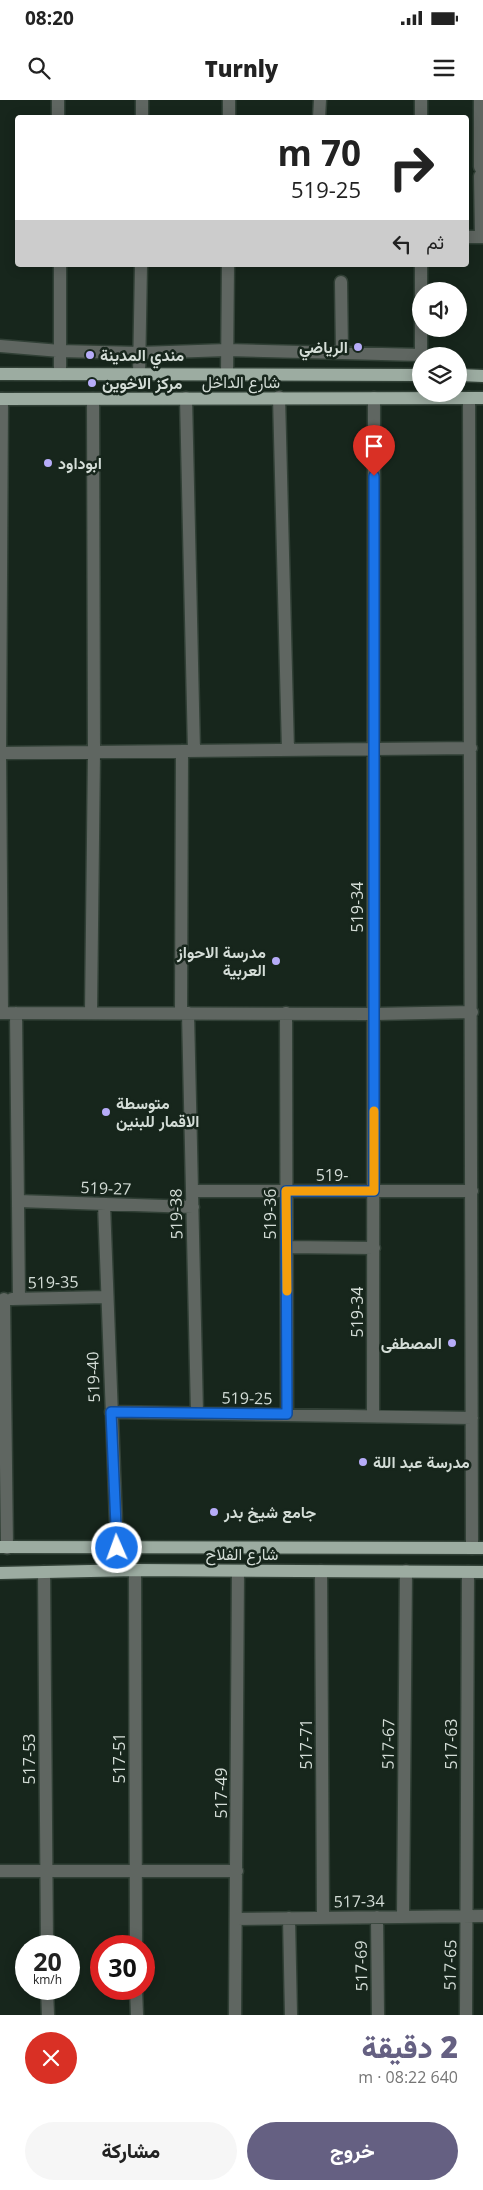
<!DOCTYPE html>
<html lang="ar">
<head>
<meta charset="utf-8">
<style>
  body { margin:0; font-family:"Open Sans",Vazirmatn,sans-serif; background:#f6f6f6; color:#222; direction:rtl; height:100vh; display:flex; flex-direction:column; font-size:19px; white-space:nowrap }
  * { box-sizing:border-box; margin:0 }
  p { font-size:16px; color:#767676 }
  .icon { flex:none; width:28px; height:28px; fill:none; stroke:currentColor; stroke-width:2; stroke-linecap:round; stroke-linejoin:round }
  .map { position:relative; height:1915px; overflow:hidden; direction:ltr }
  .drawer { display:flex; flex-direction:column; background:#fff; flex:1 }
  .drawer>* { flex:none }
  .hud { position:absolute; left:15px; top:15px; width:454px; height:152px; border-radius:5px; box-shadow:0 2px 12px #0003; direction:rtl; background:#fff; color:#222; overflow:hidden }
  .fabs { position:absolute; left:412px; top:182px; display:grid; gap:10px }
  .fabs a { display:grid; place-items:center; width:55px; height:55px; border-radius:50%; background:#fff; box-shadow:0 2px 12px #0003; font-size:25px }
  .speed { position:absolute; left:15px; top:1835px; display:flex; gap:10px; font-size:25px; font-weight:700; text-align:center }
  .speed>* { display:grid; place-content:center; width:65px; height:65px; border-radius:50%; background:#fff; box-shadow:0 2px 12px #0003; line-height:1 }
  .speed small { font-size:12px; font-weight:400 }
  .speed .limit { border:8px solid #d22; background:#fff; color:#111 }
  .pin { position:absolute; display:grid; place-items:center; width:42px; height:42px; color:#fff; margin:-51px -21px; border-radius:50% 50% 50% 0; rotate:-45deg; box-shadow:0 0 5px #0007 }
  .pin .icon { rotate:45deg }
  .me { position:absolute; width:55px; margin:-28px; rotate:358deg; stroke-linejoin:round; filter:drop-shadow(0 0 4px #0008) }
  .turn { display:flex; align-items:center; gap:18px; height:105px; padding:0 25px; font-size:22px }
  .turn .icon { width:65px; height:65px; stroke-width:2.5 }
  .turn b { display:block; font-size:35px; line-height:42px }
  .then { display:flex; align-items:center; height:48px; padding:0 25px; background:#0003; gap:10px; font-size:19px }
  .round { display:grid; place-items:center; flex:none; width:52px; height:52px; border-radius:26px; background:#f6f6f6 }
  .summary { display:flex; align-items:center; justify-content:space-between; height:85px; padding:0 25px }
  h1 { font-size:30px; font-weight:800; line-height:38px; color:#656082 }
  .primary-button { display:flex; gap:10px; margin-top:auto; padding:10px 25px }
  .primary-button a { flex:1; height:58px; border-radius:30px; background:#656082; color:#fff; font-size:20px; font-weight:800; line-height:58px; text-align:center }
  .primary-button a+a { background:#f6f6f6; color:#222 }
  .status { display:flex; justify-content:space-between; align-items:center; height:35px; padding:0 25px; background:#fff; direction:ltr }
  .status svg { height:14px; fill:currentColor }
  header { display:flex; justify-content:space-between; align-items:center; height:65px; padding:0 25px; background:#fff; font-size:22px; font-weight:800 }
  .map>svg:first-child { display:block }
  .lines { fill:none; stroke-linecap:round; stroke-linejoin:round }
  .minor-casing { stroke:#314036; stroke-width:15 }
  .major-casing { stroke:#314036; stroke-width:15 }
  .minor { stroke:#5f6661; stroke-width:12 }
  .major { stroke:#9caca1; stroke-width:12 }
  .route-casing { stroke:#114b97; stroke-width:12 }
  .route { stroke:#1a73e8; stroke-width:9 }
  .slow { stroke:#f59e0b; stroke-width:9 }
  .poi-dot { fill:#b6acf8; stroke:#17261c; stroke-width:2 }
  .labels { text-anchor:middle; stroke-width:5; stroke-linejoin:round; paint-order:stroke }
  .poi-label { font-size:16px; font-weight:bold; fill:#d4ddd7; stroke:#17261c; text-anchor:start }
  .street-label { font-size:16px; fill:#d4ddd7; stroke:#17261c }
</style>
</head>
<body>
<div class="status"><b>08:20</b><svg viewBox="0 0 49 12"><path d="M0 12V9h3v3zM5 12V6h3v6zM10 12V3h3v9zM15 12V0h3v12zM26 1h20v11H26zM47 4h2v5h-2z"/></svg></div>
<header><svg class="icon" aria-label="menu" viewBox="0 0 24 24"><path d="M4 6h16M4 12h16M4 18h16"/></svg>Turnly<svg class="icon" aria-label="search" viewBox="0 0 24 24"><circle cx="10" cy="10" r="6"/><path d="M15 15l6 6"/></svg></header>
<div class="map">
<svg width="483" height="1915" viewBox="0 0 483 1915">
  <rect width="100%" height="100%" fill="#17261c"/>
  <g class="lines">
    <defs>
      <path id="minor" d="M 58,0 L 58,18
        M 421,0 L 421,18
        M 142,18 L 142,0
        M 229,18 L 229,0
        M 319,18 L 320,0
        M 480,67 L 480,0
        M 480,76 L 481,137
        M 466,137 L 483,137
        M 60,165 L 60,274
        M 341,182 L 342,253
        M 0,246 L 60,251 L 140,253 L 227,250 L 421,255
        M 227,274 L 228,165
        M 139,275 L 141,165
        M 421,275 L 421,165
        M 279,297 L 288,650
        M 186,298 L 194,651
        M 469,298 L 472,1448
        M 2,299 L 0,653 L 2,913
        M 0,653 L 471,648
        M 0,913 L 374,914 L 472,912
        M 16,913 L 19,1199
        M 91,913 L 94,652 L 93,299
        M 181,913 L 182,651
        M 188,913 L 197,1313
        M 286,913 L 287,1315
        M 192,1091 L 472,1091
        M 18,1101 L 193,1107
        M 104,1104 L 117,1449
        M 287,1147 L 374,1148
        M 4,1199 L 7,1448
        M 12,1199 L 107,1197
        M 111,1312 L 472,1318
        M 373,1316 L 374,298
        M 135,1470 L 136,1846
        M 321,1471 L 323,1817
        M 44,1472 L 47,1846
        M 0,1771 L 237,1771
        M 377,1817 L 378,1915
        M 403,1817 L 406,1471
        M 289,1818 L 291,1915
        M 236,1819 L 483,1816
        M 47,1889 L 48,1915
        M 136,1889 L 137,1915
        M 235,1915 L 238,1471
        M 466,1915 L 468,1472"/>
      <path id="major" d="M 0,274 L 421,275
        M 459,275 L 483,276
        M 0,299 L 483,298
        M 0,1447 L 483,1448
        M 0,1473 L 135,1470 L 483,1472"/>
    </defs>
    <!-- minor casing -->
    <use href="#minor" class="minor-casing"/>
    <!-- major casing -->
    <use href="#major" class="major-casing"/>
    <!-- minor -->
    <use href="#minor" class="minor"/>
    <!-- major -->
    <use href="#major" class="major"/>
  </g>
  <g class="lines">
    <defs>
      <path id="route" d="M 117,1448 L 111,1312 L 287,1314 L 286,1091 L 374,1091 L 374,376"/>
    </defs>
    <!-- route casing -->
    <use href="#route" class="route-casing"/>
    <!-- route -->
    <use href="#route" class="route"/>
    <!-- slow -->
    <path class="slow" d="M 287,1191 L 286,1091 L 374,1091 L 374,1011"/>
  </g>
  <!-- markers -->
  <g class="poi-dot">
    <circle cx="358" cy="247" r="5"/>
    <circle cx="90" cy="255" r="5"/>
    <circle cx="92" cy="283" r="5"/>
    <circle cx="48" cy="363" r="5"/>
    <circle cx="276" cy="861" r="5"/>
    <circle cx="106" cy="1012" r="5"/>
    <circle cx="452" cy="1243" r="5"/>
    <circle cx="363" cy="1362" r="5"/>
    <circle cx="214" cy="1412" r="5"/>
  </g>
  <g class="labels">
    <!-- poi labels -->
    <g class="poi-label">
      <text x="348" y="253" text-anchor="end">الرياضي</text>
      <text x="100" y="261">مندي المدينة</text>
      <text x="102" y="289">مركز الاخوين</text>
      <text x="58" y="369">ابوداود</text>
      <text x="266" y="858" text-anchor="end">مدرسة الاحواز<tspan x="266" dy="18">العربية</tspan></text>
      <text x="116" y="1009">متوسطة<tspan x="116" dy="18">الاقمار للبنين</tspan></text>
      <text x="442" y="1249" text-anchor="end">المصطفى</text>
      <text x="373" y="1368">مدرسة عبد اللة</text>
      <text x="224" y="1418">جامع شيخ بدر</text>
    </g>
    <!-- street labels -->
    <g class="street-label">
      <text x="241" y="288">شارع الداخل</text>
      <text transform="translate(357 807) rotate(-90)" y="6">519-34</text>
      <text x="332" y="1081">519-</text>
      <text transform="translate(106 1088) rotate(2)" y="6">519-27</text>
      <text transform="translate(176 1114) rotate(-91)" y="6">519-38</text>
      <text transform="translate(270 1114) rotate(-90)" y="6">519-36</text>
      <text transform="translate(53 1182) rotate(-1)" y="6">519-35</text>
      <text transform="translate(357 1212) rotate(-90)" y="6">519-34</text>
      <text transform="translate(93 1277) rotate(-92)" y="6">519-40</text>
      <text transform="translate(247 1298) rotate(1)" y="6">519-25</text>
      <text x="242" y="1460">شارع الفلاح</text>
      <text transform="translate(306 1644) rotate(-90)" y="6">517-71</text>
      <text transform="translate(388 1644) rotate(-89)" y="6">517-67</text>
      <text transform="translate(451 1644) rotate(-90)" y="6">517-63</text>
      <text transform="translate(119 1658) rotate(-90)" y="6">517-51</text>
      <text transform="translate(29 1659) rotate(-90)" y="6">517-53</text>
      <text transform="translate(221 1693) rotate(-90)" y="6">517-49</text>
      <text transform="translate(359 1801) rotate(-1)" y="6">517-34</text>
      <text transform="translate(450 1865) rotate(-89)" y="6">517-65</text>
      <text transform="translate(361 1866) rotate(-91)" y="6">517-69</text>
    </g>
  </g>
</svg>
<div class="fabs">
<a><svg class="icon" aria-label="sound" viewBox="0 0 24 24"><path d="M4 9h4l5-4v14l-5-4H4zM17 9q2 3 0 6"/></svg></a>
<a><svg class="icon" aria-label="layers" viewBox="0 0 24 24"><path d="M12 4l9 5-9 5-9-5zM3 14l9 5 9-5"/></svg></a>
</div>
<div class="speed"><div>20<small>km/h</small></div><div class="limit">30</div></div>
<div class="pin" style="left:374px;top:376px;background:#d93025"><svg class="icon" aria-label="arrive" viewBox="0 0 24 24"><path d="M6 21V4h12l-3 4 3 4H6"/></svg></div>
<svg class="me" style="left:117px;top:1448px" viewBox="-20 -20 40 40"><circle r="17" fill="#1a73e8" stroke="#fff" stroke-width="3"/><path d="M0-11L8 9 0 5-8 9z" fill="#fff"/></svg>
<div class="hud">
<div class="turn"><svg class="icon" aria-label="right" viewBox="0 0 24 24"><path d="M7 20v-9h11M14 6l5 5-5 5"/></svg><div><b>70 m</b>519-25</div></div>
<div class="then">ثم<svg class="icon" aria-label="left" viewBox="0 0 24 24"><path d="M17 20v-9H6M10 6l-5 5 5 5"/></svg></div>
</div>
</div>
<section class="drawer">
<div class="summary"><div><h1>2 دقيقة</h1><p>640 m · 08:22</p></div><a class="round" style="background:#d93025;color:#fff"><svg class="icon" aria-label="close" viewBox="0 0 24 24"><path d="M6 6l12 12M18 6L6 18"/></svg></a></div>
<div class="primary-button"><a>خروج</a><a>مشاركة</a></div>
</section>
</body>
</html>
